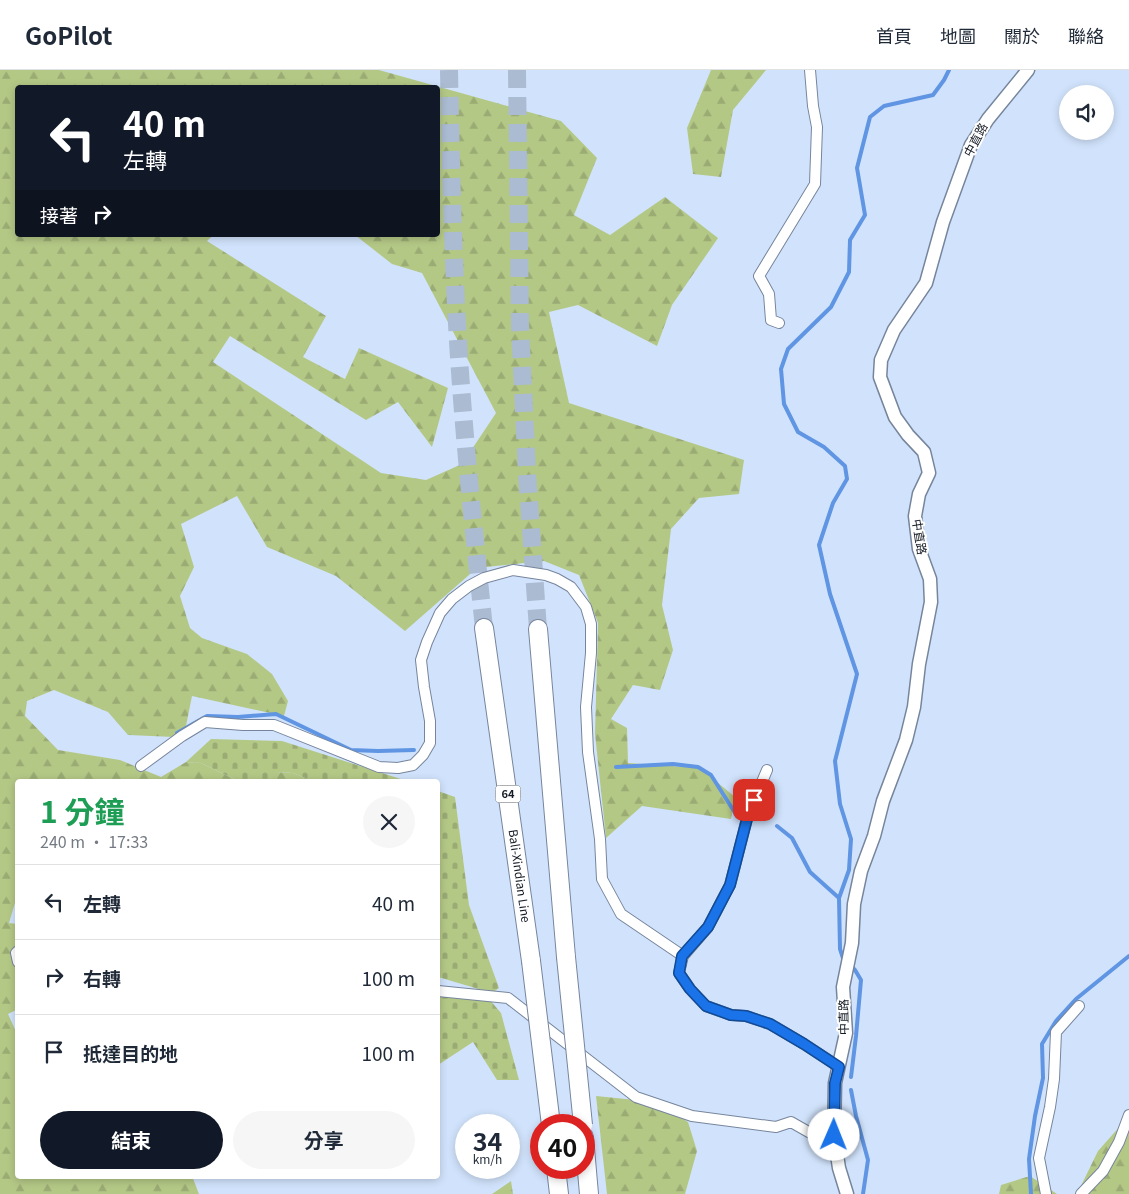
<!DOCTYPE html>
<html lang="zh-TW">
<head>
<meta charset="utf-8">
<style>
  body { margin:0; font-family:Georgia,"Noto Sans TC",serif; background:#f6f6f7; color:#1f2937; height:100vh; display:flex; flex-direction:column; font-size:19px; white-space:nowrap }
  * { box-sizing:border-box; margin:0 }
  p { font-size:16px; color:#747a83 }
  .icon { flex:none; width:28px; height:28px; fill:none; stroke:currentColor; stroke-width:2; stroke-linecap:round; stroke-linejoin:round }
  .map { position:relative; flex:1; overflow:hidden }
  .side { position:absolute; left:15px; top:709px; width:425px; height:400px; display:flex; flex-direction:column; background:#fff; border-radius:5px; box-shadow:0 2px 8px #0003 }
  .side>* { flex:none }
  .banner { position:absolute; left:15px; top:15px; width:425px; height:152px; border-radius:5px; box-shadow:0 2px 8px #0003; background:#111827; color:#fff; overflow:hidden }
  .controls { position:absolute; left:1059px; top:15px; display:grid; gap:10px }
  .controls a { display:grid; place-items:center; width:55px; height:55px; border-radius:50%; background:#fff; box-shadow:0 2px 8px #0003; font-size:25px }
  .speed { position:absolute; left:455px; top:1044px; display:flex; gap:10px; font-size:25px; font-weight:700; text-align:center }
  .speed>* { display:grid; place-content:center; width:65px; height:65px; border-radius:50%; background:#fff; box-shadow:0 2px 8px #0003; line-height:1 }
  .speed small { font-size:12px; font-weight:400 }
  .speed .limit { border:8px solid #d22; background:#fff; color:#111 }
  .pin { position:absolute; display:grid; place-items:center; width:42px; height:42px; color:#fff; margin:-21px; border-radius:10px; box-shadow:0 2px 8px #0006 }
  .me { position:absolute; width:55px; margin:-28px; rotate:1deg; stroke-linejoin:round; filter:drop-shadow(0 0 4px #0008) }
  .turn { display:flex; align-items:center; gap:18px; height:105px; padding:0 25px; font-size:22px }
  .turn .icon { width:65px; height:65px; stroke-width:2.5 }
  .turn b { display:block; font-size:35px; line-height:42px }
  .then { display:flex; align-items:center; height:48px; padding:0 25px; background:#0003; gap:10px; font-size:19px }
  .round { display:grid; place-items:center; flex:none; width:52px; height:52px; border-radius:26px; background:#f6f6f7 }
  .summary { display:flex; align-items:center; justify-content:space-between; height:85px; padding:0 25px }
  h1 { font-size:30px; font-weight:700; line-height:38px; color:#1e9e55 }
  .button { display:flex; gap:10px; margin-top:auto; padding:10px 25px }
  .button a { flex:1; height:58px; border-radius:30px; background:#111827; color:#fff; font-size:20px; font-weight:700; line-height:58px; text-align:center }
  .button a+a { background:#f6f6f7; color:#1f2937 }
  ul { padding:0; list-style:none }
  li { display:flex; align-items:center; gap:15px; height:75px; padding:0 25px; border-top:1px solid #e0e1e3 }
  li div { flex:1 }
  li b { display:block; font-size:19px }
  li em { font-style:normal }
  header { display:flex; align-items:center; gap:30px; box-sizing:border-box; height:70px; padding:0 25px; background:#fff; border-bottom:1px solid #e0e1e3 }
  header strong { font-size:24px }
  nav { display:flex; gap:28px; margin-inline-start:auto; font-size:18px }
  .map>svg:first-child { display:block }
  .forest { fill:url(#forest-firs); fill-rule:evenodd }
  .cemetery { fill:url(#cemetery-stones) }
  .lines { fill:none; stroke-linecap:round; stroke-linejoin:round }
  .stream { stroke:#5f95e3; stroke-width:4 }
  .trunk-tunnel { stroke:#abbbd1; stroke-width:18; stroke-dasharray:18 9; stroke-linecap:butt }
  .minor-casing { stroke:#76859c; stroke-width:12 }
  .tertiary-casing { stroke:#76859c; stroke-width:15 }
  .trunk-casing { stroke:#76859c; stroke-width:20 }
  .minor { stroke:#fff; stroke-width:10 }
  .tertiary { stroke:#fff; stroke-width:12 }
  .trunk { stroke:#fff; stroke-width:18 }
  .trunk-bridge-casing { stroke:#76859c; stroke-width:20; stroke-linecap:butt }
  .trunk-bridge { stroke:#fff; stroke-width:18 }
  .route-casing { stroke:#114b97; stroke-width:12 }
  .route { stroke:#1a73e8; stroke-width:9 }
  .labels { text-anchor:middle; stroke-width:4; stroke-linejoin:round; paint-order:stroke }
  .shield { fill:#fff; stroke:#5b5f66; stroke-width:1 }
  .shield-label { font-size:11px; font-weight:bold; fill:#151b24 }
  .street-label { font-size:12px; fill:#151b24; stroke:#fff }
</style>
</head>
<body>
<header>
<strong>GoPilot</strong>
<nav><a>首頁</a><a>地圖</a><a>關於</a><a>聯絡</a></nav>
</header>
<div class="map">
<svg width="1129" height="1124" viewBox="0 0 1129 1124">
  <defs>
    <pattern id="forest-firs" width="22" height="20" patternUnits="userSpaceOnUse" patternTransform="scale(1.25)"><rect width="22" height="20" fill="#b4c886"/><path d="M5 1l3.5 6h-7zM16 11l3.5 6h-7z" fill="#9aab74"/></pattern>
    <pattern id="cemetery-stones" width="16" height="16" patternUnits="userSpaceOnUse" patternTransform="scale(1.25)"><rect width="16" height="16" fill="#b4c886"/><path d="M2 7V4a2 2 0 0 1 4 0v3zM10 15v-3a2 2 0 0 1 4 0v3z" fill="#9aab74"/></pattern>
  </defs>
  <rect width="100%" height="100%" fill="#d1e3fc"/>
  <!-- forest -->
  <path class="forest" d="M 0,0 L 379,0 L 561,51 L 597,88 L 574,145 L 610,165 L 665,127 L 718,168 L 672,235 L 657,276 L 578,235 L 549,242 L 569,333 L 744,390 L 739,424 L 699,428 L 671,459 L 662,535 L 673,580 L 660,620 L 633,615 L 611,649 L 627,658 L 628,693 L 700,698 L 735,727 L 731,749 L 642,736 L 606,768 L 595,664 L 598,553 L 579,505 L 544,491 L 477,498 L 405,561 L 336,506 L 267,477 L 237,426 L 181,454 L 194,497 L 180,526 L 190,558 L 202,568 L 247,584 L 272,604 L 288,631 L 284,646 L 192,626 L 186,656 L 174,667 L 128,665 L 108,642 L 54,620 L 27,631 L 25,646 L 58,680 L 120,690 L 161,707 L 186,692 L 201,693 L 238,711 L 18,711 L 17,826 L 9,853 L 17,854 L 18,939 L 8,944 L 17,964 L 18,1106 L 192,1106 L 199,1124 L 0,1124 ZM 18,18 L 438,18 L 438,165 L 355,165 L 392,194 L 422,203 L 496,343 L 462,394 L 426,410 L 381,403 L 213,292 L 230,266 L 366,350 L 398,332 L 432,377 L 448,318 L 359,278 L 345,309 L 303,287 L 326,246 L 207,171 L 213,165 L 18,165 Z
    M 711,0 L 766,0 L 733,40 L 721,107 L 693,104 L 687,58 Z
    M 277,702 L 293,703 L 313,711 L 266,711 Z
    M 596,1026 L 656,1032 L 688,1052 L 697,1081 L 685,1124 L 607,1124 Z
    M 1129,1046 L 1129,1124 L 1077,1124 L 1098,1081 Z
    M 1030,1106 L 1057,1124 L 999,1124 L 1001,1115 Z
    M 511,1111 L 513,1124 L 492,1124 Z"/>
  <!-- cemetery -->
  <path class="cemetery" d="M 211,669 L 282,671 L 407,711 L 313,711 L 293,703 L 278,702 L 266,711 L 238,711 L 201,693 L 186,692 Z
    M 438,721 L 455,727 L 469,835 L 499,918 L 492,923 L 438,907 Z
    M 438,925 L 489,929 L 501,943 L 519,1010 L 497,1010 L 473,972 L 438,995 Z"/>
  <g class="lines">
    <!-- stream -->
    <path class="stream" d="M 177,663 L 207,646 L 238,647 L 276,644 L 351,680 L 378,681 L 414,680
      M 616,697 L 673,694 L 698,697 L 711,705 L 737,746
      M 777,756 L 792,768 L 810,802 L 839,828
      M 844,891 L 840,879 L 839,828 L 849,800 L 851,769 L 840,734 L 835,691 L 857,604 L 830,524 L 819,475 L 833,433 L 847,409 L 845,396 L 824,377 L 798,362 L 784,334 L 781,299 L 788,279 L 831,237 L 849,202 L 850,170 L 865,145 L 857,98 L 870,47 L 884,36 L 933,25 L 944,10 L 949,0
      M 850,895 L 855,900 L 861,910 L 856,966 L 851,1007
      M 851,1020 L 856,1046 L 868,1090 L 863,1124
      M 1031,1124 L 1029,1089 L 1035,1046 L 1043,1008 L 1042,974 L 1056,951 L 1076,929 L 1129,886"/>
    <!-- trunk-tunnel -->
    <path class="trunk-tunnel" d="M 449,0 C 451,101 453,202 460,302 C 466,388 475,473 484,558
      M 517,0 L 520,256 L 527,403 L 538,559"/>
    <defs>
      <path id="minor" d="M 779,253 L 771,250 L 769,224 L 759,206 L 815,114 L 817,57 L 813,36 L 810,0
        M 141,696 L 182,666 L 205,652 L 243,655 L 274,655 L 379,697 L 398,698 L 413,695 L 423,685 L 430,673 L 430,651 L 424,617 L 421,590 L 427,572 L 440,543 L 452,529 L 469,516 L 484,508 L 513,500 L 546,505 L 557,509 L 571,517 L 586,537 L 591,554 L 591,583 L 586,637 L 588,682 L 600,769 L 602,809 L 621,844 L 683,886
        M 767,700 L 748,745 L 730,815 L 708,857 L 683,886 L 679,903 L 690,919 L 706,936 L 731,945 L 746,946 L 770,954 L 804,974 L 839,997
        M 18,881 L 16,883 L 18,892
        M 438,921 L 508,928 L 636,1027 L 692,1046 L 776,1057 L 791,1052 L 835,1077 L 836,1082
        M 1046,1124 L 1039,1088 L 1050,1037 L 1054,1009 L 1056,962 L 1079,936
        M 1081,1124 L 1103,1101 L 1119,1072 L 1129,1045"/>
      <path id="tertiary" d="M 847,1124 L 839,1098 L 834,1065 L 835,1013 L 846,963 L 843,917 L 852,873 L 854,834 L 861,801 L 874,766 L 883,731 L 906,670 L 914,637 L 919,594 L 931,532 L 930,509 L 919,479 L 915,446 L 919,424 L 929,403 L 924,382 L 908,365 L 895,347 L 880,307 L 881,290 L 894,260 L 926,213 L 943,152 L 971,75 L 988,49 L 1028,0"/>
      <path id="trunk" d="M 484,558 L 531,891
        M 538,559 L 566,887
        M 584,1067 L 589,1124
        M 556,1098 L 559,1124"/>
    </defs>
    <!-- minor casing -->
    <use href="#minor" class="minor-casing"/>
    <!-- tertiary casing -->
    <use href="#tertiary" class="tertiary-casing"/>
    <!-- trunk casing -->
    <use href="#trunk" class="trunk-casing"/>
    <!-- minor -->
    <use href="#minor" class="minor"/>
    <!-- tertiary -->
    <use href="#tertiary" class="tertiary"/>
    <!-- trunk -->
    <use href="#trunk" class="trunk"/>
    <defs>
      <path id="trunk-bridge" d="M 566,887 L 583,1055
        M 531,891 L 551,1055"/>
    </defs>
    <!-- trunk-bridge casing -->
    <use href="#trunk-bridge" class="trunk-bridge-casing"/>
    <!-- trunk-bridge -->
    <use href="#trunk-bridge" class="trunk-bridge"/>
  </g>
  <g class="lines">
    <defs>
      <path id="route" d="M 754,730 L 748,745 L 730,815 L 708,857 L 682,886 L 679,903 L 690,919 L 706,936 L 731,945 L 746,946 L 770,954 L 804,974 L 839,997 L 835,1013 L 834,1065"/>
    </defs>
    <!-- route casing -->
    <use href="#route" class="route-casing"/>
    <!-- route -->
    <use href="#route" class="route"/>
  </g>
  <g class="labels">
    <!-- shield labels -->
    <rect class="shield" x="495.5" y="715.5" width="25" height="17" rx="4"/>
    <g class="shield-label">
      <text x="508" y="728">64</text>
    </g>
    <!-- street labels -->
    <g class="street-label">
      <text transform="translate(976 70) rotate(-62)" y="4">中直路</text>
      <text transform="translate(919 467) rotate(81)" y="4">中直路</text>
      <text transform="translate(519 806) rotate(82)" y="4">Bali-Xindian Line</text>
      <text transform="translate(844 947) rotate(-91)" y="4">中直路</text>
    </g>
  </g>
</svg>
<div class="controls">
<a><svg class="icon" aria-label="sound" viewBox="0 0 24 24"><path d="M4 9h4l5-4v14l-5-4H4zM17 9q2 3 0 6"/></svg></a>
</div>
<div class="speed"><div>34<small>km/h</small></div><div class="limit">40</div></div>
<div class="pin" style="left:754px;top:730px;background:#d93025"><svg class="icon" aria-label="arrive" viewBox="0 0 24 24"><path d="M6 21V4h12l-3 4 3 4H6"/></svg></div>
<svg class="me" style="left:834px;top:1065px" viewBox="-20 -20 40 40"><circle r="19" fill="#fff"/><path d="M0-13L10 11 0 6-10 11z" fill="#1a73e8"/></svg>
<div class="banner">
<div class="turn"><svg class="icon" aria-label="left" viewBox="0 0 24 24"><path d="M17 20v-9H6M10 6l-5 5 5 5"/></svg><div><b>40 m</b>左轉</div></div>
<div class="then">接著<svg class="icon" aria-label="right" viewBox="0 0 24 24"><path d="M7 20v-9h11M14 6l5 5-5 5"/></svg></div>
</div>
<section class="side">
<div class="summary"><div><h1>1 分鐘</h1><p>240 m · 17:33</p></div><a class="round"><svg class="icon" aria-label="close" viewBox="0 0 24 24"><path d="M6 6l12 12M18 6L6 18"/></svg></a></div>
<ul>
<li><svg class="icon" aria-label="left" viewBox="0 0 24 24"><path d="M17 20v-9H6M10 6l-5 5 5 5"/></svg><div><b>左轉</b></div><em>40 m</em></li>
<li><svg class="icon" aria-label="right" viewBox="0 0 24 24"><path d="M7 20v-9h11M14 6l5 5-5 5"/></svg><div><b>右轉</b></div><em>100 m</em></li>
<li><svg class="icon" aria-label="arrive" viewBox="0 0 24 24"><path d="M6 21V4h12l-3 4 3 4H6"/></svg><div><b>抵達目的地</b></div><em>100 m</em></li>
</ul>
<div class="button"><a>結束</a><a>分享</a></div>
</section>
</div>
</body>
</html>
